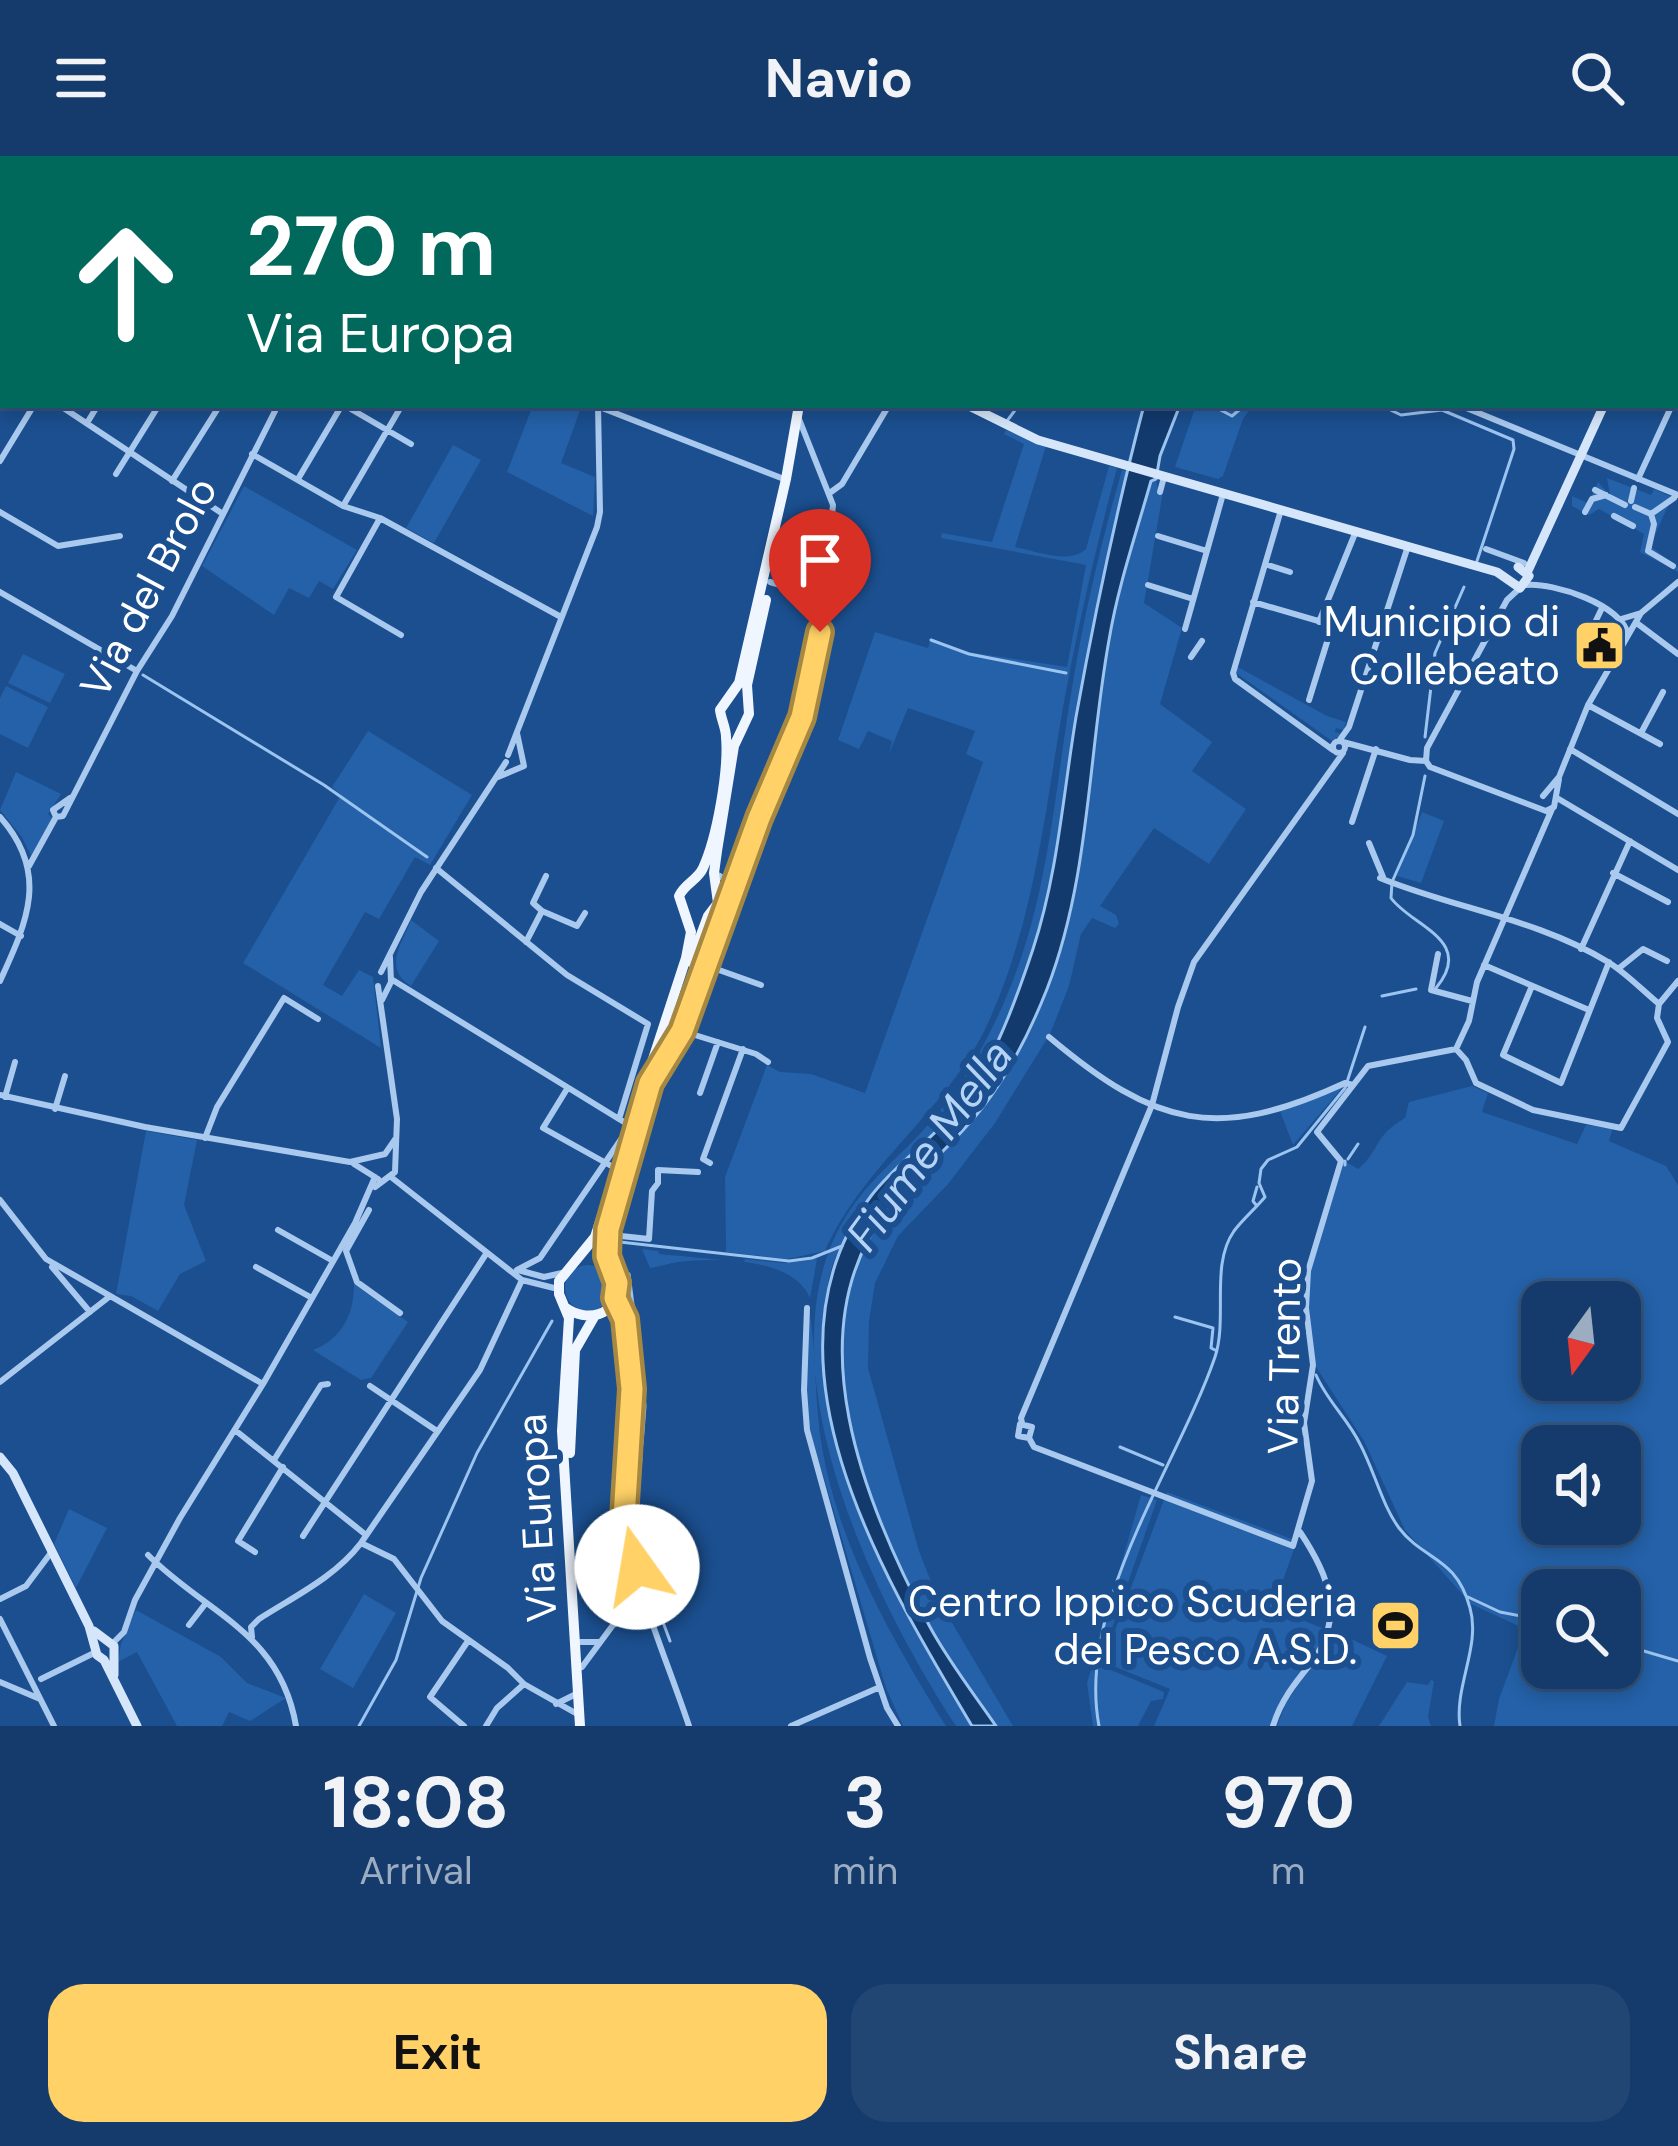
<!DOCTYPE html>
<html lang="en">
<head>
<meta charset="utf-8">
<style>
  body { margin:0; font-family:"DM Sans",sans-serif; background:#214673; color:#f1f3f6; height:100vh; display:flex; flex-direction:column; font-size:45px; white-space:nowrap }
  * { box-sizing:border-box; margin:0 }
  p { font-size:39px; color:#9dadc1 }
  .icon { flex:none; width:66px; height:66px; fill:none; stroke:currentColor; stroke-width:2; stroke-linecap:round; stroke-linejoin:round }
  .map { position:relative; height:1570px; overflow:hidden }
  .sheet { display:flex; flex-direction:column; background:#143b6b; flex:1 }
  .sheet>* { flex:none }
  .banner { position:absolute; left:0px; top:0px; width:1680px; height:252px; box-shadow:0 6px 18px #0003,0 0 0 3px #33557e; background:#00695c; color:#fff; overflow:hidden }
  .needle { width:78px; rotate:195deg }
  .buttons { position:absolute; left:1521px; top:1125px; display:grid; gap:24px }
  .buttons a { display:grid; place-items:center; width:120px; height:120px; border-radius:24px; background:#143b6b; box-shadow:0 6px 18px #0003,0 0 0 3px #33557e; font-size:60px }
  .pin { position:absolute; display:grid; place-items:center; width:102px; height:102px; color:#fff; margin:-123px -51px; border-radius:50% 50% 50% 0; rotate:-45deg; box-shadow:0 0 12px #0007 }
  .pin .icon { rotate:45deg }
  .me { position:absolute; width:132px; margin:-66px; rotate:347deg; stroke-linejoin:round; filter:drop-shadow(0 0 9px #0008) }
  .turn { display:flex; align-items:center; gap:42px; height:252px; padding:0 48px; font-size:54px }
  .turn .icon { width:156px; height:156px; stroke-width:2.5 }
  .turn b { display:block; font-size:84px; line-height:102px }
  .eta { display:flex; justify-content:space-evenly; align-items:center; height:204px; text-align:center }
  .eta b { font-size:72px; font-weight:700; line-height:84px }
  .button { display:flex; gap:24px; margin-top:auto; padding:24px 48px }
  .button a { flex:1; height:138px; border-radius:36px; background:#ffd166; color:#111; font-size:48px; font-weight:700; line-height:138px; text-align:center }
  .button a+a { background:#214673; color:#f1f3f6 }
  header { display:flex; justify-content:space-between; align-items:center; height:156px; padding:0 48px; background:#143b6b; font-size:54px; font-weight:700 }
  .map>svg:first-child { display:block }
  .green { fill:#2461a8; fill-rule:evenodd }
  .water { fill:#123a6d; stroke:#9cc4f0; stroke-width:3 }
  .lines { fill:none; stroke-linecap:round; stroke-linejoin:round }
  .stream { stroke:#9cc4f0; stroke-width:3 }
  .street { stroke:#a9c9ee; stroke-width:6 }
  .secondary { stroke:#d6e6fa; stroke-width:9 }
  .primary { stroke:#f0f6ff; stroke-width:10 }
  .route-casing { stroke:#a68842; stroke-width:30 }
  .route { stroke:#ffd166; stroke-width:21 }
  .labels { text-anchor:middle; stroke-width:12; stroke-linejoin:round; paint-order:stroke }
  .street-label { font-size:42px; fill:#fff; stroke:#1b4f8f }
  .poi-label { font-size:42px; fill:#fff; stroke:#1b4f8f; text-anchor:end }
  .water-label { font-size:45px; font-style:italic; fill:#b5d3f5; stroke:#1b4f8f }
</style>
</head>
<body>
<header><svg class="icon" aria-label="menu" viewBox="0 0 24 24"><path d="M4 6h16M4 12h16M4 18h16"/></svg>Navio<svg class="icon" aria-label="search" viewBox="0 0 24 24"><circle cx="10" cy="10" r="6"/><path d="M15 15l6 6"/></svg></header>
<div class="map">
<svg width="1678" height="1570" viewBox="0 0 1678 1570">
  <rect width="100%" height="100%" fill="#1b4f8f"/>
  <!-- green -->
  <path class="green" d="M 533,249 L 582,249 L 561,307 L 595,321 L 593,360 L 507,316 Z
    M 1196,249 L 1253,249 L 1243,263 L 1223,320 L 1218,323 L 1175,311 Z
    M 1006,274 L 1046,290 L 1015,391 C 1038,395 1068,409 1086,393 L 1109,310 L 1117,312 C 1095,395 1076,478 1061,563 C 1044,665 1032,770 989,865 C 949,954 864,1007 825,1095 L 787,1103 L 726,1096 L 725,1021 L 767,909 L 780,916 L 811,918 L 865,937 L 983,606 L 966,598 L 975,575 L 908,552 L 889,598 L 892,585 L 868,575 L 859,593 L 838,584 L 875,476 L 928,492 L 931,482 L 962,495 L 1067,511 L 1086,409 L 941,382 L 942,377 L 992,386 L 1024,288 L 1004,278 Z
    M 453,289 L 481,304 L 434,387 L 406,372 Z
    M 1122,314 L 1127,315 C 1110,398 1090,480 1076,564 C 1060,660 1052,755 1015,847 C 986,923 933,978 883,1040 C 869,1058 849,1077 838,1097 C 828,1114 826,1139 824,1159 C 810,1307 900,1448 972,1570 L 956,1570 C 873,1444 753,1198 850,1054 C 869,1025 894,1005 917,981 C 965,931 999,867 1021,802 C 1051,713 1057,617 1073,526 C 1085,454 1102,383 1122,314 Z
    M 1607,322 L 1651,339 L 1654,333 L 1672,341 L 1650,390 L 1678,411 L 1678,416 L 1640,396 L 1644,378 L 1599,353 L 1589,359 L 1572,350 L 1572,340 L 1588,347 L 1598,326 L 1610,339 Z
    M 1156,323 L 1158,334 L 1163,336 L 1144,447 L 1182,472 L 1160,548 L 1212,586 L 1192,615 L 1246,653 L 1209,708 L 1154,672 L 1100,750 L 1116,759 L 1119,768 L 1115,772 L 1092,762 L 1081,778 L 1069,830 L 1050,878 L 995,967 L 948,1028 L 898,1080 L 875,1127 L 869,1165 L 868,1212 L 919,1395 L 938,1443 L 1013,1570 L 996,1570 C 974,1538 949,1506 930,1471 C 865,1351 792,1175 889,1052 C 911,1023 940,1000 965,973 C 1000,935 1028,881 1047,832 C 1090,721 1088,599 1109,483 C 1118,430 1136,377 1151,325 Z
    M 244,330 L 357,394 L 333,433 L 319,425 L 309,442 L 289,432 L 274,459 L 202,410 Z
    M 23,498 L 65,518 L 50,547 L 8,527 Z
    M 1236,510 L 1327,560 L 1346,566 L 1344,574 L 1336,572 L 1335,576 L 1342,578 L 1332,585 L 1236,517 Z
    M 6,530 L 48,551 L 28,592 L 0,578 L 0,542 Z
    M 368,575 L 472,639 L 430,709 L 415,701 L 379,763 L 365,756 L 323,829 L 342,840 L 359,814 L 373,821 L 381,892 L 243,807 L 341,639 L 332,631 Z
    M 16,616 L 61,638 L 48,658 L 52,662 L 32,702 L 22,681 L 0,654 Z
    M 1422,656 L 1444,665 L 1421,727 L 1397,720 Z
    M 411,764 L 439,785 L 411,830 C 383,812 401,790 411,764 Z
    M 1344,930 L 1293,989 L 1280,955 Z
    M 1472,930 L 1488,937 L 1482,956 L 1577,988 L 1586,969 L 1613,972 L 1609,985 L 1666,1010 L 1678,1029 L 1678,1570 L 1494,1570 L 1499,1543 L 1525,1473 L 1471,1448 L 1405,1374 L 1364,1285 L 1316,1211 L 1308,1152 L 1309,1122 L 1343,1004 L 1358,1013 C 1381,994 1372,981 1405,962 L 1409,946 ZM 1542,1146 L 1620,1146 L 1620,1224 L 1542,1224 ZM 1542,1290 L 1620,1290 L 1620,1368 L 1542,1368 ZM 1542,1434 L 1620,1434 L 1620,1512 L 1542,1512 Z
    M 146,975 L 197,984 L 184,1049 L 206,1105 L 180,1118 L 158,1155 L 131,1140 L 116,1138 Z
    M 642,1093 L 658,1095 L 659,1098 L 744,1106 L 745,1103 L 784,1107 L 817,1103 L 810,1142 C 794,1102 717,1101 678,1106 C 669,1107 660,1111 650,1112 Z
    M565 1132a23 23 0 1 1 46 0a23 23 0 1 1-46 0Z
    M 354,1128 L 408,1166 L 371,1222 L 361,1224 L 313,1194 C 342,1183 354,1158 354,1128 Z
    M 809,1153 C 817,1196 814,1246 822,1291 C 839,1391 893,1485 946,1570 L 903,1570 L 886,1532 L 809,1271 L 805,1234 Z
    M 1167,1336 L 1297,1385 L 1273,1452 L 1327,1474 C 1313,1509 1281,1533 1271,1570 L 1154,1570 L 1170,1533 L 1103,1506 Z
    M 1141,1339 L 1157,1344 L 1099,1509 L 1164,1536 L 1163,1543 L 1151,1545 L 1138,1570 L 1093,1570 L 1087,1527 Z
    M 69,1353 L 107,1372 L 76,1432 L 54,1388 Z
    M 364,1438 L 396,1457 L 353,1532 L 320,1513 Z
    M 136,1454 L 221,1501 L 247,1527 L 286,1542 L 250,1565 L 229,1556 L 222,1570 L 177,1570 L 137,1496 L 118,1506 L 121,1488 Z
    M 1334,1475 L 1387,1500 L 1352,1570 L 1277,1570 L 1286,1547 Z
    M 1431,1524 L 1434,1525 L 1428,1561 L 1431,1570 L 1379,1570 L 1407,1526 L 1428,1529 Z"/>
  <!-- water -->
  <path class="water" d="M 1144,249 L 1180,249 L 1160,300 L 1156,323 L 1151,325 C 1136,378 1118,430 1109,484 C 1088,599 1090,722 1047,833 C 1028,881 1000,935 964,973 C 940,1000 911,1024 889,1052 C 792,1175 866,1351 930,1471 C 949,1506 974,1538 996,1570 L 972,1570 C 885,1424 749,1203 871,1040 C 893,1011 924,990 948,963 C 991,915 1013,853 1033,793 C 1058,717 1063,639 1076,561 C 1095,456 1117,352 1144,249 Z"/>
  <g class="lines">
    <!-- stream -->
    <path class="stream" d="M 1099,3 L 1100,0
      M 1105,3 L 1106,0
      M 1558,3 L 1560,0
      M 1564,3 L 1566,0
      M 1380,249 L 1401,259 L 1442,254 L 1513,284 L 1514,293 L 1477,405
      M 1215,251 L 1232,260 L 1245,249
      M 1007,265 L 1019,249
      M 931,484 L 969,498 L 1066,517
      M 143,519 L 324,629 L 427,701
      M 1425,581 L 1435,497 L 1464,431
      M 1425,620 L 1413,679 L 1392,726 L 1391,742 C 1411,770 1476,784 1436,832
      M 764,641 L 785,586
      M 1382,840 L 1416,833
      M 1348,1003 L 1358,988
      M 1345,1005 L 1345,1009
      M 1256,1049 L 1253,1045 L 1257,1031
      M 620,1086 L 789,1105 L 812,1102 L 842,1090
      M 629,1118 L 636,1172
      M 1175,1161 L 1213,1172 L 1211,1192 L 1215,1194
      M 638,1184 L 645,1250 L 642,1288
      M 1316,1219 C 1327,1245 1348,1263 1360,1288 C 1374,1314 1382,1349 1399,1372 C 1424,1405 1456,1400 1470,1452 C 1481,1490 1454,1531 1460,1570
      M 1120,1291 L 1163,1309
      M 638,1337 L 641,1302
      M 1468,1441 L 1500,1456 L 1542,1464
      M 657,1450 L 670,1485
      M 1620,1488 L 1678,1505
      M 359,1570 L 396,1504 L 421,1422 L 477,1297 L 552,1165
      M 1099,1570 C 1076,1449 1177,1311 1215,1201 C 1228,1162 1210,1109 1234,1075 C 1243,1063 1255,1053 1265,1041 L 1259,1027 L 1261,1013 L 1268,1004 L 1297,991 L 1345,932 L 1365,871"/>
    <!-- street -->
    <path class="street" d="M 29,0 L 35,3
      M 299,0 L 301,3
      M 352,0 L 354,3
      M 499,0 L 504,3
      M 63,3 L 64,0
      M 114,3 L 115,0
      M 167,3 L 168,0
      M 217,3 L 218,0
      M 269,3 L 270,0
      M 429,3 L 430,0
      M 486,3 L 488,0
      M 607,3 L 610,0
      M 702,3 L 705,0
      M 0,46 L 3,47
      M 0,141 L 3,142
      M 0,203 L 3,198
      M 0,210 L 3,212
      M 1677,223 L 1678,223
      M 1677,239 L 1678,237
      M 59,249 L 223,358
      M 344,249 L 411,288
      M 1459,249 L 1678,339
      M 597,250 L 784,323
      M 1426,251 L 1448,249
      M 87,267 L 98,249
      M 252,298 L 343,350 L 380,362 L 561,461
      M 0,305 L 34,249
      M 116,318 L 159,249
      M 298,323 L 342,249
      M 1638,323 L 1672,249
      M 172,325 L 220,249
      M 1595,334 L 1625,349
      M 831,336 L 842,328 L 889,249
      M 1160,336 L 1164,321
      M 1631,345 L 1634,332
      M 343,350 L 402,249
      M 1635,351 L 1651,358 L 1654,368 L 1648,395 L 1673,410
      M 1281,354 L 1233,517 L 1235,523 L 1333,594
      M 0,356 L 58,390 L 120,380
      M 1585,356 L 1592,343 L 1606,339
      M 1651,358 L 1674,342
      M 1614,360 L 1633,370
      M 379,364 L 336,441 L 401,479
      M 1158,380 L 1207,395
      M 1486,393 L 1524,407
      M 1265,408 L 1290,416
      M 770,426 L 825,442
      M 1148,429 L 1193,443
      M 1526,429 C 1553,426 1623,449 1628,479
      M 0,436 L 137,515
      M 1253,446 L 1380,483
      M 1621,463 L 1641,457 L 1678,426
      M 1319,466 L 1356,375
      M 1638,468 L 1678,498
      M 1185,473 L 1223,338
      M 1588,481 L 1602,452
      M 1191,501 L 1202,485
      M 1309,544 L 1332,470
      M 1588,549 L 1660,588
      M 1641,577 L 1663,536
      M1333 591a6 6 0 1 1 12 0a6 6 0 1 1-12 0Z
      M 1339,585 L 1349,571 L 1408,390
      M 1343,586 L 1410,604 L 1426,605
      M 1570,593 L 1678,658
      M 508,599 L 597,371 L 600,356 L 598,249
      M 1426,605 L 1427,592 L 1507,444 L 1520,432
      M 1426,605 L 1430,611 L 1546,655 L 1554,651 L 1559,623
      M 498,621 L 524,610 L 517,577
      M 1543,640 L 1559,621 L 1588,549 L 1641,457
      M 70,642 L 53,654 L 56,661 L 63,660 L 137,515 L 172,460 L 278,249
      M 1557,642 L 1678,714
      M 0,661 C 50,717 27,766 0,825
      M 1352,666 L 1376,593
      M 1369,687 L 1383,721
      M 29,710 L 56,661
      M 436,712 L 567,819 L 648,868 L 619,963 L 629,969
      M 714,717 L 725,723 L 737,722
      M 1613,717 L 1668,746
      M 1380,722 C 1456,753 1538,763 1608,806 C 1626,817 1642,834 1659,848 L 1657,862 L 1668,886 L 1621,972 L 1533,954 L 1476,927 L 1466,904 L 1456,893
      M 542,755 L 577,770 L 585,757
      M 0,768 L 21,780
      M 526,786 L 542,755 L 533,747 L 546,720
      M 1581,793 L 1630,685
      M 1438,798 L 1431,834 L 1472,845
      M 705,809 L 761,829
      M 1484,809 L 1589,854
      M 1618,813 L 1643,793 L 1667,805
      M 381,816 L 421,736 L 506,606
      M 391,823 L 619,963
      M 1532,830 L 1503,899 L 1561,927 L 1609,806
      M 382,844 L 391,826 L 390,801
      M 1659,848 L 1678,825
      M 682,875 L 756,898 L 768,906
      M 1049,881 C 1156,971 1217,986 1345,927 L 1353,929
      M 650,927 L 682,875 L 759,661 L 802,561 L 816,509 L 833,349 L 799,263
      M 567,933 L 543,972 L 615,1012
      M 700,937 L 718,886
      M 0,939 L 145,971 L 350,1006 L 385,998 L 396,982
      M 5,941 L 15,906
      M 55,953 L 65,920
      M 205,982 L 217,951 L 284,842 L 318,863
      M 710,1007 L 703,1003 L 743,893
      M 354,1008 L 378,1023
      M 391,1021 L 522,1124 L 558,1133
      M 375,1031 L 395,1016 L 397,963 L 378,830
      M 0,1044 L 46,1103 L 263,1228
      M 369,1054 L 346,1095 L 357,1126 L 400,1157
      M 613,1064 L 621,1080 L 649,1083 L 652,1035 L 658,1027 L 658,1014 L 698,1016
      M 278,1074 L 333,1105
      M 52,1111 L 90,1156
      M 256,1111 L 312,1142
      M 517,1114 L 540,1102 L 626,976
      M 518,1114 L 544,1121 L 562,1117
      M 616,1146 C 649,1221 613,1294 625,1366 C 636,1435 667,1504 689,1570
      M 807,1152 L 804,1234 L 807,1274 L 870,1502 L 887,1552 L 898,1570
      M 0,1226 L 109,1141
      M 370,1230 L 437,1275
      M 1022,1267 L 1021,1262 L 1152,949 L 1178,851 L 1194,806 L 1343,597
      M 235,1274 L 366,1379
      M 1029,1282 L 1032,1271 L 1020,1268 L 1018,1280 L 1029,1282 L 1034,1291 L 1293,1390 L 1312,1325 L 1304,1267 L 1313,1209 L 1306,1152 L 1308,1115 L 1341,1005 L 1317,976 L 1368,910 L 1456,893 L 1469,865 L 1477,826 L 1552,653
      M 274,1304 L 321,1229 L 328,1228
      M 303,1380 L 486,1098
      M 361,1387 L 394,1403 L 442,1465 L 508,1512 L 524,1528 L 579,1559
      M 255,1396 L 238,1385 L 283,1311
      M 148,1399 C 207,1458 280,1476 296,1570
      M 0,1443 L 26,1430 L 50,1398
      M 0,1463 L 54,1570
      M 189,1469 L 206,1447
      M 252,1481 L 251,1471 L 259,1463 C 295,1440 335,1421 361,1387 L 480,1214 L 522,1124
      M 580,1486 L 600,1486
      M 112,1488 L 124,1476 L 135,1444 L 180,1362 L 263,1228 L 355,1067 L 375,1021
      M 582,1511 L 613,1469 L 649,1452
      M 41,1523 L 96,1496
      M 0,1526 L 40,1543
      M 556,1548 L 578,1537
      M 464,1570 L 430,1541 L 468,1485
      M 486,1570 L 497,1552 L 524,1528
      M 791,1570 L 880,1531
      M 1273,1570 C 1281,1544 1295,1527 1312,1506 C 1346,1459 1328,1418 1300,1376"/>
    <!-- secondary -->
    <path class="secondary" d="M 973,3 L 974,0
      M 1677,99 L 1678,97
      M 1677,109 L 1678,108
      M 967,249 L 1038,284 L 1497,416 L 1520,432 L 1529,420 L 1518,411
      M 1527,417 L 1604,249
      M 0,1301 L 13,1317 L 89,1470 L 97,1499 L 104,1504 L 137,1570
      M 94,1475 L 114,1490 L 114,1519"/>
    <!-- primary -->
    <path class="primary" d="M 734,0 L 736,3
      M 691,806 L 708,760 L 718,747 L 714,717 L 717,695 L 734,590 L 749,558 L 747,529 L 766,444
      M 566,1152 C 585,1166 617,1161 617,1132 C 617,1119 615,1124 610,1113 C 605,1100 606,1087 608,1073 L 645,943
      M 570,1297 L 575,1194 L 594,1161
      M 580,1570 L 562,1275 L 569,1162 L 559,1138 L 559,1125 L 595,1081 L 686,802 L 691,776 L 679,740 C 685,727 698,724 703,712 C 717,682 729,614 726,581 C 726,572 721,563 720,554 L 739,527 L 786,323 L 799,249"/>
  </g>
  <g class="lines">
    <defs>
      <path id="route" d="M 637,1411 L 624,1362 L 632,1233 L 625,1163 L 615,1142 L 617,1127 L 607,1100 L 608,1073 L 650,927 L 682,875 L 759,662 L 802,561 L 820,476"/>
    </defs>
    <!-- route casing -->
    <use href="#route" class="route-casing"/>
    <!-- route -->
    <use href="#route" class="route"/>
  </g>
  <!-- icons -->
  <defs>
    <symbol id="civic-square" viewBox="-11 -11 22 22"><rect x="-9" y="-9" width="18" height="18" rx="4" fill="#ffd166" stroke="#1b4f8f"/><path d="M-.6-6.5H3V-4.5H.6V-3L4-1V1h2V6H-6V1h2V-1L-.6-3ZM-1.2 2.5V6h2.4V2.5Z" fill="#111"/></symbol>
    <symbol id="stadium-square" viewBox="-11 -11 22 22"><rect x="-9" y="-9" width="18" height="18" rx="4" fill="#ffd166" stroke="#1b4f8f"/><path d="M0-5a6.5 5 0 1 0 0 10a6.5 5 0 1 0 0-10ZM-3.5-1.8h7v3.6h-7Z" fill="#111"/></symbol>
  </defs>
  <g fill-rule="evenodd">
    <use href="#civic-square" x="1570" y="460" width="59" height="59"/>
    <use href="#stadium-square" x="1366" y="1440" width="59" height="59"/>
  </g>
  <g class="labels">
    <!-- street labels -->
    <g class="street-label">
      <text transform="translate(148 431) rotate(-62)" y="15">Via del Brolo</text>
      <text transform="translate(1284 1200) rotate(-89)" y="15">Via Trento</text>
      <text transform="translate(536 1362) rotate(-93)" y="15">Via Europa</text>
    </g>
    <!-- poi labels -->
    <g class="poi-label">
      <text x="1560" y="480">Municipio di<tspan x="1560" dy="48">Collebeato</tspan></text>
      <text x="1357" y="1460">Centro Ippico Scuderia<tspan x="1357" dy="48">del Pesco A.S.D.</tspan></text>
    </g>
    <!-- water labels -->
    <g class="water-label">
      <text transform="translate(929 989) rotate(-54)" y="16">Fiume Mella</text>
    </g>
  </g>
</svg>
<div class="buttons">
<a><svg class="needle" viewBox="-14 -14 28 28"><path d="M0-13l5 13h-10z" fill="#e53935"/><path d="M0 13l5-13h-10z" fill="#9dadc1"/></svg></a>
<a><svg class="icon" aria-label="sound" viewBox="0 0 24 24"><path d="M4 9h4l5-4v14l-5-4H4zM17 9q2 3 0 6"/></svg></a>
<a><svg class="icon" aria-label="search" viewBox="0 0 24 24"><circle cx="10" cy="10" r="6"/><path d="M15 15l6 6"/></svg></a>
</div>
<div class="pin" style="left:820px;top:476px;background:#d93025"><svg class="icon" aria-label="arrive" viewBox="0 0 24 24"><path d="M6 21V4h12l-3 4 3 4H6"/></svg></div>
<svg class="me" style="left:637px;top:1411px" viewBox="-20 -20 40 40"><circle r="19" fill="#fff"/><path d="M0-13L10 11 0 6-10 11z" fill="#ffd166"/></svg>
<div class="banner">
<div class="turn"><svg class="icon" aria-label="ahead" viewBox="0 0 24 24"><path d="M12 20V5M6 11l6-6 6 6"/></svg><div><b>270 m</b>Via Europa</div></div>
</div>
</div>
<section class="sheet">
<div class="eta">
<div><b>18:08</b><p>Arrival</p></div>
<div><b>3</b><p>min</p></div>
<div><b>970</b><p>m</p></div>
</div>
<div class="button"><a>Exit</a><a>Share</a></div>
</section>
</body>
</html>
